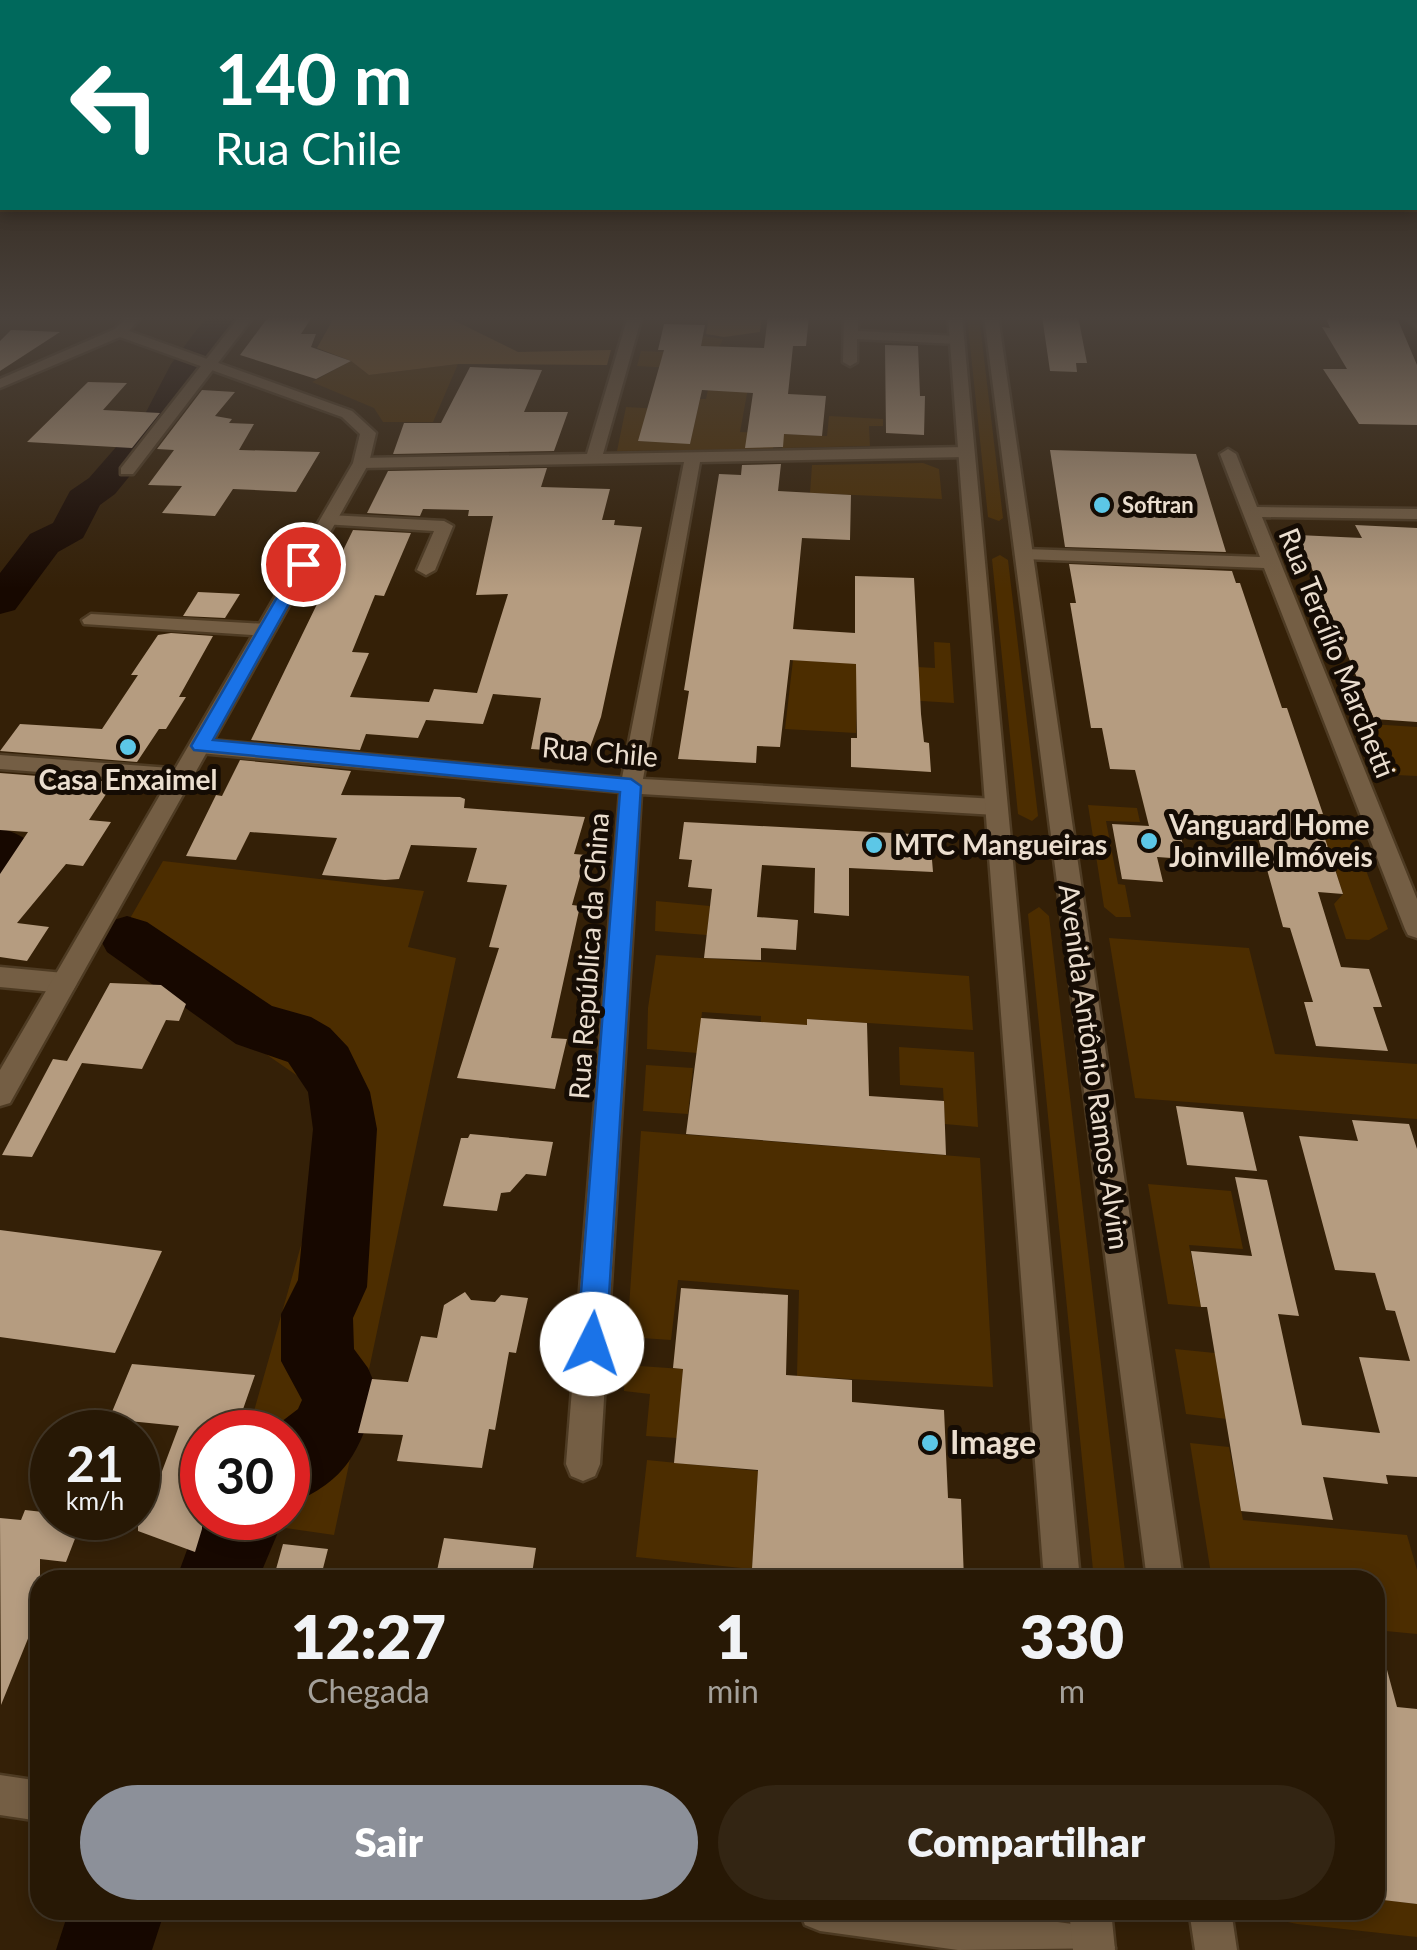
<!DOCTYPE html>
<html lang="pt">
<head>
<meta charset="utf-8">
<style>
  body { margin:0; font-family:Lato,sans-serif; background:#332513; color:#f1f3f6; height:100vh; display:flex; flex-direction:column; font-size:38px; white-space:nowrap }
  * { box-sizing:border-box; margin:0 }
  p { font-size:32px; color:#a4a09a }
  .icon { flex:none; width:55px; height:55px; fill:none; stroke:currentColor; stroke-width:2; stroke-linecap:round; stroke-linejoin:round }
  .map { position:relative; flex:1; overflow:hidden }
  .side { position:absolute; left:30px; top:1570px; width:1355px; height:350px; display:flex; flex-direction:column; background:#271805; border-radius:30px; box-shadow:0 5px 15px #0003,0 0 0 2px #433727 }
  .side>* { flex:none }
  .top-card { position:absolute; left:0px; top:0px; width:1418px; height:210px; box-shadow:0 5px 15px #0003,0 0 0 2px #433727; background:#00695c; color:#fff; overflow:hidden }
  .speed { position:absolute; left:30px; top:1410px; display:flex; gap:20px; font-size:50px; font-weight:700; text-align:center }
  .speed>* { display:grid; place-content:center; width:130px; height:130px; border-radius:50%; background:#271805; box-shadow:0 5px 15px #0003,0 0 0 2px #433727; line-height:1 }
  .speed small { font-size:25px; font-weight:400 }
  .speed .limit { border:15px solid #d22; background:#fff; color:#111 }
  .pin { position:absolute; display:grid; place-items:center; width:85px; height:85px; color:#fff; margin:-42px; border:5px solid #fff; border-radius:50%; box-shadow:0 2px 10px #0007 }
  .me { position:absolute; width:110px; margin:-55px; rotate:4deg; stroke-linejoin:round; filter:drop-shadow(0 0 8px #0008) }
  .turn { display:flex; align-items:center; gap:35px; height:210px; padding:0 50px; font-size:45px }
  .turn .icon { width:130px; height:130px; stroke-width:2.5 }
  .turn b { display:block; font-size:70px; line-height:85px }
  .eta { display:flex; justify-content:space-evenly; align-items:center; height:170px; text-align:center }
  .eta b { font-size:60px; font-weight:800; line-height:70px }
  .cta { display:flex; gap:20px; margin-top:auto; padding:20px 50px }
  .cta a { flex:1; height:115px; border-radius:60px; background:#8c9099; color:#fff; font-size:40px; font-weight:800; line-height:115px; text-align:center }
  .cta a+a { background:#332513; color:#f1f3f6 }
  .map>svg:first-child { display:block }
  .green { fill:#4c2d00 }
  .forest { fill:#754e1a }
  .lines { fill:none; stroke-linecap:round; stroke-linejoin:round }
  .river { fill:#170800; fill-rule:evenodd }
  .building { fill:#b59c80 }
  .minor-casing { stroke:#4e3b23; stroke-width:5 }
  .tertiary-casing { stroke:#4e3b23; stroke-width:5 }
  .minor { fill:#745e44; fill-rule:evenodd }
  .tertiary { fill:#745e44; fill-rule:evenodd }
  .route { fill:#1a73e8; stroke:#114b97; stroke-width:2.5 }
  .poi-dot { fill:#5cc7e7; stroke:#150c04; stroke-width:4 }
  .labels { text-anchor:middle; stroke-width:10; stroke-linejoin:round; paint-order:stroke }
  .far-poi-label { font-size:22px; font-weight:bold; fill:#ebdecf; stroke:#150c04; text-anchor:start }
  .street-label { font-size:28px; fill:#ebdecf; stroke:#150c04 }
  .poi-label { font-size:28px; font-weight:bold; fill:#ebdecf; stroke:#150c04; text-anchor:start }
  .near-poi-label { font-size:32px; font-weight:bold; fill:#ebdecf; stroke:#150c04; text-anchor:start }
</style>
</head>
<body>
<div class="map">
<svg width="1417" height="1950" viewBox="0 0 1417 1950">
  <rect width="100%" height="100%" fill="#342007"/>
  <!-- green -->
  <path class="green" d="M 967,316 L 979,316 L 1003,518 L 999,521 L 988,517 Z
    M 703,336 L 723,339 L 716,353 L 751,372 L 740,432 L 775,434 L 773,449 L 617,451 L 626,407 L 662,409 L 639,441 L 690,443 L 700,399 L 706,399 L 712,370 L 637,366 L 641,351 L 692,353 Z
    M 351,361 L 369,375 L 458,364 L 433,422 L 383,422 L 374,408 L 312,382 Z
    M 829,416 L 883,419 L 883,426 L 869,426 L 870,446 L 782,448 L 783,434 L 827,436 Z
    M 923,463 L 939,469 L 942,499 L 810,493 L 812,465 Z
    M 1000,555 L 1008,560 L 1038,816 L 1032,821 L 1018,814 L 992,559 Z
    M 934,642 L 950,643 L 954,703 L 857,697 L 856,733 L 785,729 L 793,660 L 935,668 Z
    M 1354,723 L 1417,727 L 1417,776 L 1375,774 Z
    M 1088,805 L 1137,808 L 1140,822 L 1106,821 L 1118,884 L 1125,885 L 1131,917 L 1116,917 L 1104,907 Z
    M 1295,821 L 1349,825 L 1388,929 L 1369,940 L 1346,939 L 1334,904 L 1343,894 L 1333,862 L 1307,860 Z
    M 163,861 L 424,891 L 408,947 L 456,958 L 334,1535 L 223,1519 L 288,1518 L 288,1432 L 248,1432 L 329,1147 C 331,1124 330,1104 312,1086 L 113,948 Z
    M 656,901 L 710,906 L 707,935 L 655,931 Z
    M 1039,907 L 1049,916 L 1126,1580 L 1094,1580 L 1028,914 Z
    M 1109,938 L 1249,948 L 1275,1054 L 1417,1064 L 1417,1119 L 1135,1098 Z
    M 656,955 L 969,976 L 973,1030 L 808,1019 L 805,1077 L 758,1074 L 761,1016 L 702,1012 L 698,1053 L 647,1049 L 648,1008 Z
    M 899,1047 L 974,1052 L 978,1127 L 945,1124 L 943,1088 L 900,1085 Z
    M 646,1065 L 693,1068 L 688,1114 L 643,1111 Z
    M 641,1131 L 980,1158 L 993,1387 L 797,1376 L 799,1290 L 678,1280 L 671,1340 L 627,1337 Z
    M 1148,1184 L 1231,1191 L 1243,1249 L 1189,1245 L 1201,1307 L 1168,1304 Z
    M 1175,1349 L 1215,1353 L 1227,1419 L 1186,1414 Z
    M 625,1365 L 683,1369 L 677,1438 L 646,1436 L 650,1394 L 624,1391 Z
    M 1190,1443 L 1229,1447 L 1243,1520 L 1407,1535 L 1417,1570 L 1417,1634 L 1375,1630 L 1375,1580 L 1212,1580 Z
    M 647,1460 L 758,1471 L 752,1569 L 854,1580 L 751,1580 L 751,1569 L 636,1557 Z
    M 1375,1860 L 1384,1900 L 1417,1904 L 1417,1937 L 1297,1924 L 1283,1921 L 1271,1910 L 1375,1910 Z"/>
  <!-- forest -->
  <path class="forest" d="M 335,316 L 445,316 L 518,352 L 611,350 L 607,365 L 458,364 L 369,375 L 351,361 L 317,348 Z
    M 709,316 L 762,316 L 760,332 L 724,337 L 706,334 Z"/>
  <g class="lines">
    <!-- river -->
    <path class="river" d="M 207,316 L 244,316 L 230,328 L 203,365 L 188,401 L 169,428 L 115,494 L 100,505 L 83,538 L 58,552 L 15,610 L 0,614 L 0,573 L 30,534 L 53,523 L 70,491 L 89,478 L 145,414 L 171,364 Z
      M 0,828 C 22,834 38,845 50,865 L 42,878 L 23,884 L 0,875 Z
      M 127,916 L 147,922 L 272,1006 L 311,1017 L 330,1028 L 348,1047 L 370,1092 L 377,1129 L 367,1287 L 353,1318 L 354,1349 L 368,1368 L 379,1394 C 356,1453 351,1479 288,1505 L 288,1432 L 268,1432 L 298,1409 L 302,1400 L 281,1361 L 281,1314 L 298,1280 L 313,1129 L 308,1092 L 288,1062 L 236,1044 L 107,952 L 99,937 L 107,922 Z
      M 202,1509 L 202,1518 L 284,1518 L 258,1580 L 176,1580 Z
      M 69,1910 L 165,1910 L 152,1950 L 56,1950 Z"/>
  </g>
  <!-- building -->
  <path class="building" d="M 269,316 L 312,317 L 301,334 L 316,334 L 311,347 L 351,361 L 316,379 L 240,355 Z
    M 768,316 L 809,316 L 806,346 L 793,346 L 788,394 L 826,396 L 822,436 L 784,434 L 783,447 L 745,448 L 753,393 L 702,390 L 690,444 L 638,441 L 664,350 L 658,350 L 664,324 L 705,325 L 701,346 L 764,348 Z
    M 1042,316 L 1078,316 L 1087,363 L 1076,363 L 1077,372 L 1050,371 Z
    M 1325,316 L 1398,320 L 1417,365 L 1417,425 L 1359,424 L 1323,369 L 1347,369 L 1322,327 L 1330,328 Z
    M 11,330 L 60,332 L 0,371 L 0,341 Z
    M 885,345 L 918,346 L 920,396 L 925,396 L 924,435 L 886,433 Z
    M 470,367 L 542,370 L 524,412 L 568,412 L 554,451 L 393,454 L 404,423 L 441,423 Z
    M 88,382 L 127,383 L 103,410 L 160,413 L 132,448 L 27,442 Z
    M 202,390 L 235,392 L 215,416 L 232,419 L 229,423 L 254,424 L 239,450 L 320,452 L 296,492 L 233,489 L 215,516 L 162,513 L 182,486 L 148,485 L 174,450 L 157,449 Z
    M 1050,450 L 1196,454 L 1226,552 L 1065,547 Z
    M 781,464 L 778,491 L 851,495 L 850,540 L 802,538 L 793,629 L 855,633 L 855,576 L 914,578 L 921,714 L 924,742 L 929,743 L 931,772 L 851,767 L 851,738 L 857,738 L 856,664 L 790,660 L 780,747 L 757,746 L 756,763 L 678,759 L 689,691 L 684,690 L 689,659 L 719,474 L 741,475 L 742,465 Z
    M 547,468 L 541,487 L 610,489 L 602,520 L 615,520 L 614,525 L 642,527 L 601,717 L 588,753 L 531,749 L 541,698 L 493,694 L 483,724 L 426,720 L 418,738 L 366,734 L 360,750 L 251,740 L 353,530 L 411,533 L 384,596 L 375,595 L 352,652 L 369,653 L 350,697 L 429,702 L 434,689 L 477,693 L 508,594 L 476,595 L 493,516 L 468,516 L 469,510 L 423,509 L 420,516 L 367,513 L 388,471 Z
    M 1355,525 L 1417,528 L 1417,722 L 1374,719 L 1298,535 L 1362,538 Z
    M 1069,564 L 1232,571 L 1236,583 L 1240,583 L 1282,708 L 1287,708 L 1323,814 L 1317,814 L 1343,894 L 1318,892 L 1341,967 L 1369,969 L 1382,1007 L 1373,1007 L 1388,1051 L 1316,1046 L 1304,1002 L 1313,1002 L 1290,928 L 1283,927 L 1253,819 L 1176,814 L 1186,859 L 1157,857 L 1163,882 L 1122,879 L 1112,824 L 1149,826 L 1135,770 L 1110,769 L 1102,728 L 1091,728 L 1070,603 L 1076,603 Z
    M 198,592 L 240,594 L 225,618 L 183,616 Z
    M 171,633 L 213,636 L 179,697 L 186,697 L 166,729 L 159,729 L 137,762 L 0,751 L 20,724 L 102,729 L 138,675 L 131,675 L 158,635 Z
    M 240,760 L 351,771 L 341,795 L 460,797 L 465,799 L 464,808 L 585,817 L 574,854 L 586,855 L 572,905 L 580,906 L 551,1038 L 567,1039 L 555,1089 L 457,1078 L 499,948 L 489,947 L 507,885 L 467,882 L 477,848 L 411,845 L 399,879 L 385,880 L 322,875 L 337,838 L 250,832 L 236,860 L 186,856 L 216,795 L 222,796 Z
    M 0,773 L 114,782 L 89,820 L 111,822 L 83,866 L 66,864 L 17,923 L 49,927 L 27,961 L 0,957 L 0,874 L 28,832 L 0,830 Z
    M 684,822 L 930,835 L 933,872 L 849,868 L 849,916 L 814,913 L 815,868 L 762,865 L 757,917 L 798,920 L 796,950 L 761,948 L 761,960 L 704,958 L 712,889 L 688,887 L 692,860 L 679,859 Z
    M 110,983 L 161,985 L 186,1004 L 179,1021 L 166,1020 L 142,1069 L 82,1063 L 32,1157 L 2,1155 L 53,1059 L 67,1061 Z
    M 701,1018 L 807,1025 L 807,1019 L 867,1023 L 869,1096 L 944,1101 L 946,1155 L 686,1134 Z
    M 1176,1106 L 1243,1112 L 1257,1171 L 1187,1165 Z
    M 1352,1120 L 1409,1124 L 1417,1149 L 1417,1477 L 1386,1475 L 1388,1484 L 1323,1477 L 1333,1520 L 1241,1511 L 1207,1307 L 1201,1307 L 1191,1251 L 1252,1256 L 1235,1177 L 1267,1180 L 1299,1316 L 1278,1314 L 1302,1425 L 1380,1433 L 1359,1357 L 1410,1361 L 1395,1311 L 1386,1310 L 1375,1273 L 1335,1270 L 1299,1136 L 1358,1141 Z
    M 470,1134 L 553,1142 L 546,1176 L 526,1174 L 510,1192 L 501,1193 L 497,1211 L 443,1206 L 461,1138 L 468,1138 Z
    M 0,1230 L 162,1251 L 115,1353 L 0,1337 Z
    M 681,1288 L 788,1295 L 786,1375 L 852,1380 L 852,1402 L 944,1410 L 948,1498 L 961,1499 L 964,1580 L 863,1580 L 752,1569 L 758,1470 L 674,1463 L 683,1369 L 673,1368 Z
    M 465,1292 L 471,1300 L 495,1302 L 501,1295 L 528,1298 L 516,1353 L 509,1352 L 495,1430 L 489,1429 L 482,1468 L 397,1461 L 403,1435 L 358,1433 L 372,1379 L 408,1382 L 421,1336 L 437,1338 L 444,1305 Z
    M 132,1364 L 255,1375 L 235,1432 L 202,1432 L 202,1529 L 195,1552 L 138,1531 L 138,1471 L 161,1474 L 179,1426 L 109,1419 Z
    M 25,1510 L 52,1513 L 52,1518 L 83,1518 L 66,1562 L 40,1559 L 40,1609 L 1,1705 L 0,1518 L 21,1520 Z
    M 444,1538 L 536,1548 L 531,1580 L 435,1580 Z
    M 283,1544 L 328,1549 L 320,1580 L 273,1580 Z
    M 1383,1655 L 1397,1707 L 1417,1709 L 1417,1904 L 1383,1900 L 1375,1862 L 1375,1656 Z"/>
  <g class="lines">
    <defs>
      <path id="minor" d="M 240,316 L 254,316 L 133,474 L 121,474 L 121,468 Z
        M 628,316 L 642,316 L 603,454 L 966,447 L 974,452 L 966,457 L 700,462 L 643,779 L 996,799 L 1007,807 L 996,815 L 641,794 L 600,1464 L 595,1476 L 583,1481 L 571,1476 L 566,1464 L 620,792 L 200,753 L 190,746 L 200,739 L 622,778 L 684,462 L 361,468 L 353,463 L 361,458 L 587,454 Z
        M 844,316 L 858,316 L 858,331 L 957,336 L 964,340 L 957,344 L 857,339 L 857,362 L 850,366 L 843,362 Z
        M 1403,316 L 1417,316 L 1417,329 Z
        M 1228,449 L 1236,454 L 1257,507 L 1417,509 L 1417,519 L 1262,517 L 1417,899 L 1417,938 L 1408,935 L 1405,929 L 1264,568 L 1024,559 L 1015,554 L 1024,549 L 1260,557 L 1220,454 Z
        M 329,515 L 444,521 L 453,526 L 435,570 L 426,575 L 417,570 L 434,531 L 323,524 L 320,520 Z
        M 91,614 L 266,624 L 275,630 L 266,636 L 84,624 L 82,620 Z
        M 0,755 L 183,769 L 194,776 L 183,783 L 0,769 Z
        M 0,967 L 64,973 L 73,976 L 77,983 L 73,990 L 64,993 L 0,987 Z
        M 0,1775 L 40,1781 L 40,1821 L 0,1815 Z
        M 799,1910 L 971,1910 L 1094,1927 L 1109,1933 L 1115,1948 L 958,1950 L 820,1931 L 805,1925 Z"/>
      <path id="tertiary" d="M 128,316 L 142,316 L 129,331 L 352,411 L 376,433 L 369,463 L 10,1103 L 0,1106 L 0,1070 L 353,463 L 360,434 L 342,417 L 120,337 L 0,388 L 0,379 L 115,329 Z
        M 948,316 L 962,316 L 1080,1580 L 1044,1580 Z
        M 984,316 L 998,316 L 1183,1580 L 1147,1580 Z
        M 1069,1910 L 1111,1910 L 1115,1950 L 1073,1950 Z
        M 1189,1910 L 1231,1910 L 1237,1950 L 1195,1950 Z"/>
    </defs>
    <!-- minor casing -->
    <use href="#minor" class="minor-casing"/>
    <!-- tertiary casing -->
    <use href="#tertiary" class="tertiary-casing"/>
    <!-- minor -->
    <use href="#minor" class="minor"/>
    <!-- tertiary -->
    <use href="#tertiary" class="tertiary"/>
  </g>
  <!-- sky -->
  <linearGradient id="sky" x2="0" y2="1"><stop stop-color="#1d1204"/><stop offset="0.54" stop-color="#4a423c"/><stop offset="1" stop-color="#4a423c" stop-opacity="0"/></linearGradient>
  <rect width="1417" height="589" fill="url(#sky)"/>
  <!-- route -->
  <path class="route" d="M 298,561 L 311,564 L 213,740 L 631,779 L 641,786 L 606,1344 L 602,1354 L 592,1358 L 582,1354 L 577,1344 L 620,792 L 194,750 L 191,746 Z"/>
  <!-- markers -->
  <g class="poi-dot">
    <circle cx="1102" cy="505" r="10"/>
    <circle cx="128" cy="747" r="10"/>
    <circle cx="1149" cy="841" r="10"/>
    <circle cx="874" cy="845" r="10"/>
    <circle cx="930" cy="1443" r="10"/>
  </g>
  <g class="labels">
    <!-- far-poi labels -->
    <g class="far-poi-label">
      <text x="1122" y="513">Softran</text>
    </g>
    <!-- street labels -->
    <g class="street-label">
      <text transform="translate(1337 653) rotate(68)" y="10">Rua Tercílio Marchetti</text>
      <text transform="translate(600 752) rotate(5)" y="10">Rua Chile</text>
      <text transform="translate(589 956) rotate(-86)" y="10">Rua República da China</text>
      <text transform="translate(1094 1067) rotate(82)" y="10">Avenida Antônio Ramos Alvim</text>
    </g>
    <!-- poi labels -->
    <g class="poi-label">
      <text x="128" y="790" text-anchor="middle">Casa Enxaimel</text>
      <text x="1169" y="835">Vanguard Home<tspan x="1169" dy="32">Joinville Imóveis</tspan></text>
      <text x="894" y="855">MTC Mangueiras</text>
    </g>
    <!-- near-poi labels -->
    <g class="near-poi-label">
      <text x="950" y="1454">Image</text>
    </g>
  </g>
</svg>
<div class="speed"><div>21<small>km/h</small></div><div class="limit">30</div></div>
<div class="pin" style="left:303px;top:564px;background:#d93025"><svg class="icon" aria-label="arrive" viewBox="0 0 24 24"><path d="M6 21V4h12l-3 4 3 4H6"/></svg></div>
<svg class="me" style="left:592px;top:1344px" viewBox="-20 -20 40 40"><circle r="19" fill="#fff"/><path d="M0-13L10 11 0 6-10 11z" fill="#1a73e8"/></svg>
<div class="top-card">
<div class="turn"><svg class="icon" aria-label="left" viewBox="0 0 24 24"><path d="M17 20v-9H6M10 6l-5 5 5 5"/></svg><div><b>140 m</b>Rua Chile</div></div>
</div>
<section class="side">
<div class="eta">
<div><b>12:27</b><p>Chegada</p></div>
<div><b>1</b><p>min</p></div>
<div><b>330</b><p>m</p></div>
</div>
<div class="cta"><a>Sair</a><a>Compartilhar</a></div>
</section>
</div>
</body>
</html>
